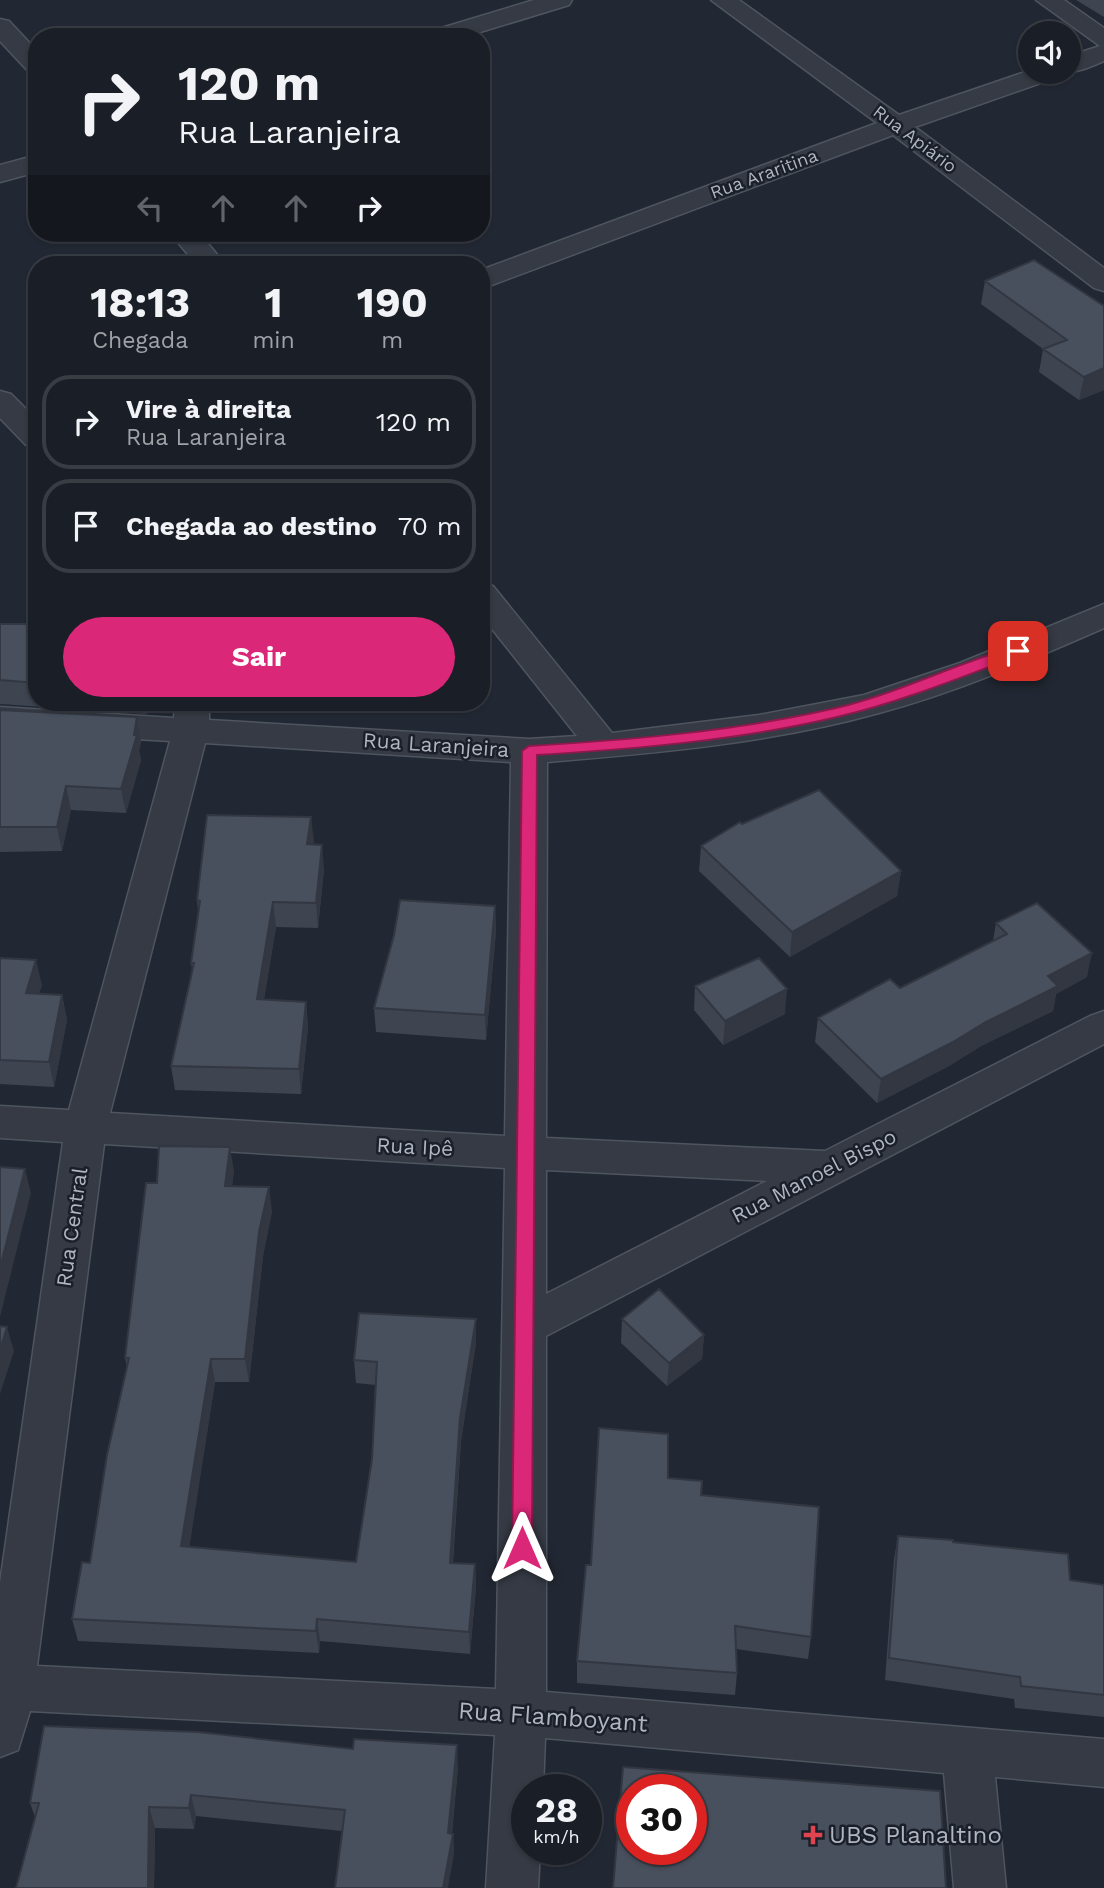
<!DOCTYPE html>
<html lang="pt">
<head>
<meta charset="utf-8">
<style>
  body { margin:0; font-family:"Work Sans",sans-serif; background:#23272e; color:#f1f3f6; height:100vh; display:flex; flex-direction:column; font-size:26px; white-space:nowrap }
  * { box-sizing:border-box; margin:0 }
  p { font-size:23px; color:#9fa2a7 }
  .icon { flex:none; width:38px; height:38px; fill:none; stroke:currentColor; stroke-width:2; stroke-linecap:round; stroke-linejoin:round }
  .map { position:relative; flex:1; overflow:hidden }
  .panel { position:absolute; left:28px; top:256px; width:462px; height:455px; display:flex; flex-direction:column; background:#1a1e26; border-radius:28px; box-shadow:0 2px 5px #0004,0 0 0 2px #383c43 }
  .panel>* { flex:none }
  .guide { position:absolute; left:28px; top:28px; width:462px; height:214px; border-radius:28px; box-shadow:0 2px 5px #0004,0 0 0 2px #383c43; background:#1a1e26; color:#f1f3f6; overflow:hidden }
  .controls { position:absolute; left:1018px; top:21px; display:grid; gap:14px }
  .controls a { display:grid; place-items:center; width:63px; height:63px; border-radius:50%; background:#1a1e26; box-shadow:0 2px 5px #0004,0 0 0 2px #383c43; font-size:35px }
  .speed { position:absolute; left:511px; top:1774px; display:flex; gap:14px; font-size:35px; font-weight:700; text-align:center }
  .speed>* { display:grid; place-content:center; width:91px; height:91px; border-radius:50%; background:#1a1e26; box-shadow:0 2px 5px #0004,0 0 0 2px #383c43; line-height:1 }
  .speed small { font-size:18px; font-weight:400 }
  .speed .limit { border:10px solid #d22; background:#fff; color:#111 }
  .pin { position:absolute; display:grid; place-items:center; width:60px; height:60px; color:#fff; margin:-30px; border-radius:14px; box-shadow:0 4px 10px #0006 }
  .me { position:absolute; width:77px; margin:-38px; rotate:0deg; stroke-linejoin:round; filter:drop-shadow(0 0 5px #0008) }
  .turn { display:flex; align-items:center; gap:24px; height:147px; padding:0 35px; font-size:32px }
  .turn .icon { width:91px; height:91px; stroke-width:2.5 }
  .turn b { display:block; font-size:49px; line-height:60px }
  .lanes { display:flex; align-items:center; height:66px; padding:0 35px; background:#0003; justify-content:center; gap:35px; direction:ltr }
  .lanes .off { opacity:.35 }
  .eta { display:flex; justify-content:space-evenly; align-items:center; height:119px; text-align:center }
  .eta b { font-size:42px; font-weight:700; line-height:49px }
  .button { display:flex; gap:14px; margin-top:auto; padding:14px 35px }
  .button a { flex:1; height:80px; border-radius:42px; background:#db2777; color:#fff; font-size:28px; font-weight:700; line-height:80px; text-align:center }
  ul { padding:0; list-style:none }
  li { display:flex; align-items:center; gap:21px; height:94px; margin:0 14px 10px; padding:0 21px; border:4px solid #383c43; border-radius:28px }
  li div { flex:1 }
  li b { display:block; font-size:26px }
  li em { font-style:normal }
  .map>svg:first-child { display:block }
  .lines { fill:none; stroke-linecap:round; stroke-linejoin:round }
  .minor-casing { stroke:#4f555f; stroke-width:3 }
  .minor { fill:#353a44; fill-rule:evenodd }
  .wall { fill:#3e4450 }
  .shaded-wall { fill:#323741 }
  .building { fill:#484f5d; stroke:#323741; stroke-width:2; fill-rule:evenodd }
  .route { fill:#db2777; stroke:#8e194d; stroke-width:2 }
  .health-dot { fill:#e0444e; stroke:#1a1f29; stroke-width:2.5 }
  .labels { text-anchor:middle; stroke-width:5; stroke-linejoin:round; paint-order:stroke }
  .far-street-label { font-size:18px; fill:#afb5c1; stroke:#1a1f29 }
  .street-label { font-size:21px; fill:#afb5c1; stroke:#1a1f29 }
  .near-street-label { font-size:24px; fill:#afb5c1; stroke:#1a1f29 }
  .near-poi-label { font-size:24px; fill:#afb5c1; stroke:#1a1f29; text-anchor:start }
</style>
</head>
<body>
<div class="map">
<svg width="1104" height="1888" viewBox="0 0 1104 1888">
  <rect width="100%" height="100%" fill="#222833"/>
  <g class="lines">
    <defs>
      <path id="minor" d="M 534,0 L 572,0 L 569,5 L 464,37 L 425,37 L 428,32 Z
        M 711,0 L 739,0 L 899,115 L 1031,70 L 1062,72 L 1058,77 L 915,127 L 1104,268 L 1104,291 L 1094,288 L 893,135 L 481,289 L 481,270 L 877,123 Z
        M 1036,0 L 1064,0 L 1104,28 L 1104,61 C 1092,66 1078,73 1065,72 L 1069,72 L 1069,56 L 1100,46 Z
        M 0,19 L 9,21 L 37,51 L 37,74 L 28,71 L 0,41 Z
        M 37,155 L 37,172 L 0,182 L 0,165 Z
        M 170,233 L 199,233 L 225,264 L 196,264 Z
        M 0,391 L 11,394 L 37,420 L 37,447 L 26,445 L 0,418 Z
        M 481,583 L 493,586 L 612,733 L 759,715 L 864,695 L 960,663 L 1104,604 L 1104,628 C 1031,660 957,692 879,713 C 771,743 658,753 547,762 L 546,1138 L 825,1151 L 1090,1016 L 1104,1011 L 1104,1044 L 546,1336 L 546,1692 L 1104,1739 L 1104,1787 L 995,1777 L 1006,1888 L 954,1888 L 944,1773 L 545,1738 L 543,1790 L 527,1790 L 527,1850 L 540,1850 L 538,1888 L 486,1888 L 495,1735 L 30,1711 L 18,1750 L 0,1757 L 0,1583 L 63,1142 L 0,1138 L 0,1106 L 69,1110 L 170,741 L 0,731 L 0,707 L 174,718 L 175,702 L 209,702 L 209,720 L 529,739 L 577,736 L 481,615 ZM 205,743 L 511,762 L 505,1136 L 110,1113 ZM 104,1144 L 505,1168 L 496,1689 L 37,1666 ZM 546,1170 L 767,1181 L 546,1294 Z"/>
    </defs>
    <!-- minor casing -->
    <use href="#minor" class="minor-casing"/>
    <!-- minor -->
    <use href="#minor" class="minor"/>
  </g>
  <!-- wall -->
  <path class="wall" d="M 1076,0 L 1104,0 L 1104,17 Z
    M 985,281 L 1104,306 L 1104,390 L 1079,400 L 1039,372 L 1043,349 L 981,304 Z
    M 0,624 L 37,624 L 37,702 L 149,702 L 147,714 L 0,704 Z
    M 0,710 L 137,717 L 141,742 L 139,750 L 141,760 L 126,813 L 71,810 L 62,851 L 0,852 Z
    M 311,817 L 313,845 L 324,869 L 318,928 L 276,927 L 264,999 L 306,1002 L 308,1027 L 301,1094 L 175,1090 L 171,1066 L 192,970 L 191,963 L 198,911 L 197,900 Z
    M 742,824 L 901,871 L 897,896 L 790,957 L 699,871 L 701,846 Z
    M 495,906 L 496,931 L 486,1040 L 376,1032 L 374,1008 Z
    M 996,923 L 1087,977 L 1056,994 L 1053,1011 L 981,1046 L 949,1066 L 877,1103 L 815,1042 L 818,1018 L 900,988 L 993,941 Z
    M 0,958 L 42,985 L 39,993 L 62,995 L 67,1020 L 54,1087 L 0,1084 Z
    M 695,986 L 785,1014 L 723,1045 L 694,1010 Z
    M 234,1171 L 232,1186 L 272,1211 L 263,1256 L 249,1382 L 215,1382 L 189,1547 L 356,1562 L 372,1459 L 375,1385 L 356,1383 L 354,1360 L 476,1319 L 476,1342 L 461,1441 L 453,1563 L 475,1564 L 476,1587 L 470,1654 L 320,1641 L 319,1653 L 78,1641 L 72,1619 L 90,1563 L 127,1367 L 125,1358 L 157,1183 Z
    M 622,1319 L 704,1335 L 702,1359 L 667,1386 L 621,1343 Z
    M 668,1478 L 701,1495 L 811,1637 L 808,1659 L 736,1649 L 737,1673 L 735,1695 L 577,1683 L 577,1661 Z
    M 898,1536 L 953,1542 L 1070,1580 L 1104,1585 L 1104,1717 L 1015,1708 L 1014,1699 L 885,1680 L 894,1559 Z
    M 458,1767 L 452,1834 L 453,1834 L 454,1854 L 342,1831 L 196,1816 L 194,1829 L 155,1828 L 154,1888 L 16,1888 L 35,1817 L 30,1803 Z"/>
  <!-- shaded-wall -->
  <path class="shaded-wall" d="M 1104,368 L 1104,390 L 1079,400 L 1084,377 Z
    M 145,702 L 149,702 L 147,714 Z
    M 137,717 L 141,742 L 139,750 L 141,760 L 126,813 L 121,789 Z
    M 66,786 L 71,810 L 62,851 L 57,827 Z
    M 311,817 L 314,841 L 309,869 L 307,844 Z
    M 322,845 L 324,869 L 318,928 L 316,903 Z
    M 901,871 L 897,896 L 790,957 L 792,932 Z
    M 273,902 L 276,927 L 260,1023 L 257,999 Z
    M 495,906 L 496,931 L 486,1040 L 485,1015 Z
    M 1092,953 L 1087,977 L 1056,994 L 1053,1011 L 981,1046 L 949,1066 L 877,1103 L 881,1079 L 1048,976 Z
    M 36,960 L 42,985 L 31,1017 L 26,993 Z
    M 787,989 L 785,1014 L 723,1045 L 725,1021 Z
    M 62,995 L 67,1020 L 54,1087 L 49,1062 Z
    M 306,1002 L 308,1027 L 301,1094 L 299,1069 Z
    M 230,1147 L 234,1171 L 228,1210 L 225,1186 Z
    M 25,1169 L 31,1193 L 0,1317 L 0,1268 Z
    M 269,1187 L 272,1211 L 263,1256 L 249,1382 L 245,1359 L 259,1232 Z
    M 476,1319 L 476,1342 L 461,1441 L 451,1585 L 450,1563 L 460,1418 Z
    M 7,1327 L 14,1351 L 0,1394 L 0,1350 Z
    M 704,1335 L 702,1359 L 667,1386 L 669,1363 Z
    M 211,1359 L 215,1382 L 186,1569 L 181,1546 Z
    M 475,1564 L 476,1587 L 470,1654 L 469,1632 Z
    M 317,1619 L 320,1641 L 319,1653 L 316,1631 Z
    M 457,1745 L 458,1767 L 450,1850 L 453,1834 L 454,1854 L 448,1888 L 443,1888 Z
    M 191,1795 L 196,1816 L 194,1829 L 189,1808 Z
    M 149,1807 L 155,1828 L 154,1888 L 148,1888 Z"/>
  <!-- building -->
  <path class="building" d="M 1034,260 L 1104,306 L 1104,368 L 1084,377 L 1043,349 L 1067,340 L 985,281 Z
    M 0,624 L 37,624 L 37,683 L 0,680 Z
    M 0,710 L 137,717 L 134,735 L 137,735 L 121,789 L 66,786 L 57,827 L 0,827 Z
    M 819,790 L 901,871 L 792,932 L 701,846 L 740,822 L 742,824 Z
    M 207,815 L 311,817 L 307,844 L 322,845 L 316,903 L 273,902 L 257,999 L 306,1002 L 299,1069 L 171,1066 L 194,963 L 191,963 L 200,901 L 197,900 Z
    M 400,900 L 495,906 L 485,1015 L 374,1008 L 394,935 Z
    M 1037,903 L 1092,953 L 1048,976 L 1058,986 L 986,1022 L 953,1042 L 881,1079 L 818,1018 L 890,979 L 900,988 L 1007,934 L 996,923 Z
    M 0,958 L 36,960 L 26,993 L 62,995 L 49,1062 L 0,1060 Z
    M 759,958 L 787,989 L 725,1021 L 695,986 Z
    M 159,1146 L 230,1147 L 225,1186 L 269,1187 L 259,1232 L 245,1359 L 211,1359 L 181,1546 L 356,1562 L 372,1459 L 377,1362 L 354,1360 L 359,1313 L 476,1319 L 460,1418 L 450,1563 L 475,1564 L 469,1632 L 317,1619 L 316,1631 L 72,1619 L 82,1562 L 90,1563 L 107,1455 L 129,1358 L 125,1358 L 146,1183 L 157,1183 Z
    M 0,1167 L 25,1169 L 0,1268 Z
    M 659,1289 L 704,1335 L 669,1363 L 622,1319 Z
    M 0,1326 L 7,1327 L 0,1350 Z
    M 599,1428 L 668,1434 L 668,1478 L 702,1481 L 701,1495 L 819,1507 L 811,1637 L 735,1626 L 737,1673 L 577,1661 L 586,1565 L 591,1565 Z
    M 898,1536 L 953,1540 L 953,1542 L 1068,1554 L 1070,1580 L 1104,1585 L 1104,1695 L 1021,1686 L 1020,1677 L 889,1658 Z
    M 44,1726 L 198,1732 L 353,1749 L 354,1739 L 457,1745 L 448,1833 L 453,1834 L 443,1888 L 335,1888 L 345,1810 L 191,1795 L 189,1808 L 149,1807 L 148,1888 L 16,1888 L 39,1803 L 30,1803 Z
    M 623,1767 L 940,1791 L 946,1888 L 613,1888 ZM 632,1790 L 691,1790 L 691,1850 L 632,1850 Z"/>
  <!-- route -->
  <path class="route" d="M 1018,646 L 1023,648 L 1023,654 C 962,677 901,702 837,717 C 741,740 635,749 537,755 L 532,1548 L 529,1554 L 522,1556 L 515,1554 L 512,1548 L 522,751 L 529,746 C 631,740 736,731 836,708 C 899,693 956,663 1018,646 Z"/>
  <!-- markers -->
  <path class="health-dot" d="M809.5 1824.5h7v7h7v7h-7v7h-7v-7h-7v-7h7z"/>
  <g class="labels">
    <!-- far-street labels -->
    <g class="far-street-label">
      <text transform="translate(915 139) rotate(37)" y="6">Rua Apiário</text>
      <text transform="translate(764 174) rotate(-20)" y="6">Rua Araritina</text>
    </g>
    <!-- street labels -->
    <g class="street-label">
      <text transform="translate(436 745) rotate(4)" y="7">Rua Laranjeira</text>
      <text transform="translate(415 1147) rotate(3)" y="7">Rua Ipê</text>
      <text transform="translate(814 1176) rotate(-27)" y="7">Rua Manoel Bispo</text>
      <text transform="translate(72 1227) rotate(-82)" y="7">Rua Central</text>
    </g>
    <!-- near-street labels -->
    <g class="near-street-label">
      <text transform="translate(553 1717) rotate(4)" y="8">Rua Flamboyant</text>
    </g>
    <!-- near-poi labels -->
    <g class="near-poi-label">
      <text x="829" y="1843">UBS Planaltino</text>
    </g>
  </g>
</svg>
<div class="controls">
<a><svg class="icon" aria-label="sound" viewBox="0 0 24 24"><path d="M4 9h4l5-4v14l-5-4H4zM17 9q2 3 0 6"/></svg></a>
</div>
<div class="speed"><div>28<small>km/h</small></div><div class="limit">30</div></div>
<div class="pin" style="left:1018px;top:651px;background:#d93025"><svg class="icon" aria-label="arrive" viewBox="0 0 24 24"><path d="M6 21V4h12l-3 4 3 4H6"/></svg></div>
<svg class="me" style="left:522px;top:1548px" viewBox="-20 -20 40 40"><path d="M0-17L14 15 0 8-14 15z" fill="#db2777" stroke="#fff" stroke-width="4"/></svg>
<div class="guide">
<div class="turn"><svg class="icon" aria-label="right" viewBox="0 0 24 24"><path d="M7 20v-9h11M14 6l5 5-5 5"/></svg><div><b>120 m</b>Rua Laranjeira</div></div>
<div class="lanes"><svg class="icon off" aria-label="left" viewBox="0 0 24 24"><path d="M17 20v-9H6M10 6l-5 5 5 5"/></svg><svg class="icon off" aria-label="ahead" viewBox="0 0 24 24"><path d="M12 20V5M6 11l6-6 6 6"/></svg><svg class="icon off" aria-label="ahead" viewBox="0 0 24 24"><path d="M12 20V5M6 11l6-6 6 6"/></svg><svg class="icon" aria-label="right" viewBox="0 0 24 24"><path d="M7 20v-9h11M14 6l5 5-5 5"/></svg></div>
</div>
<section class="panel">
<div class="eta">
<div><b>18:13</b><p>Chegada</p></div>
<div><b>1</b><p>min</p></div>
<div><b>190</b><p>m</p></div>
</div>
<ul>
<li><svg class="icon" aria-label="right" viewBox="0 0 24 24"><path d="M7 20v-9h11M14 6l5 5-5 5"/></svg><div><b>Vire à direita</b><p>Rua Laranjeira</p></div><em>120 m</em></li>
<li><svg class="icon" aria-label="arrive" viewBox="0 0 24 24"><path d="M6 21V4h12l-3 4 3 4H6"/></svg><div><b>Chegada ao destino</b></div><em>70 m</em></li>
</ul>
<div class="button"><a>Sair</a></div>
</section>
</div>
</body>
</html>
